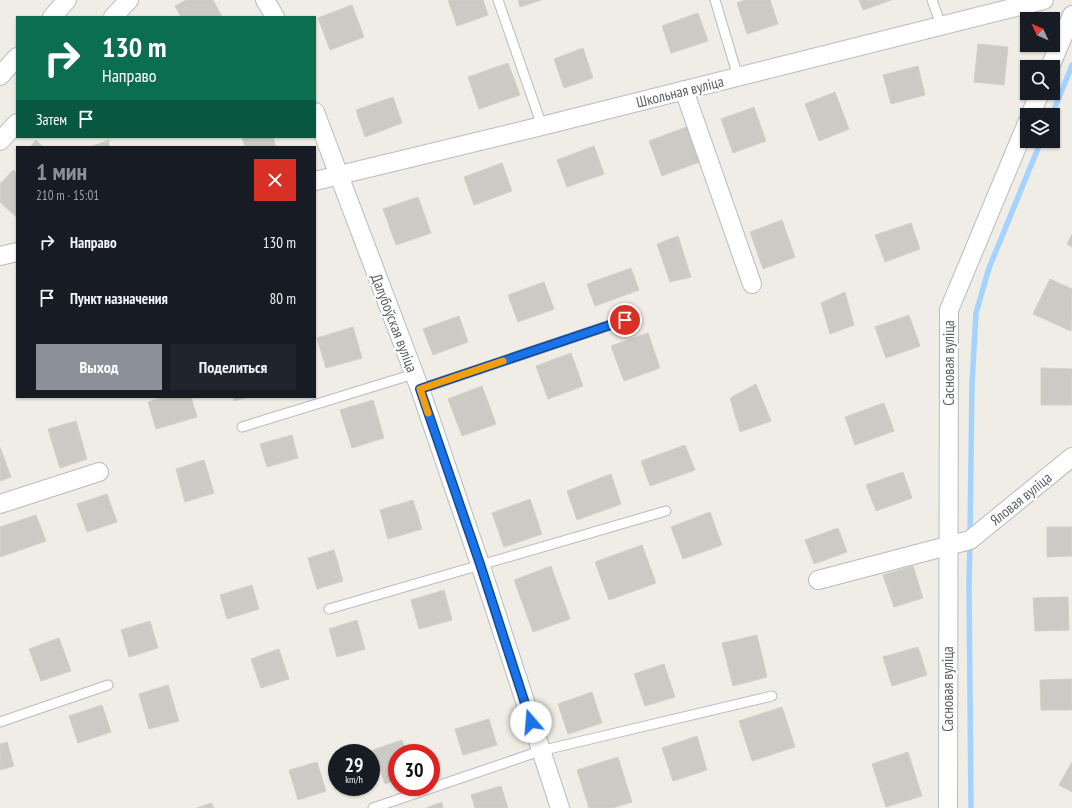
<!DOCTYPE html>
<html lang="ru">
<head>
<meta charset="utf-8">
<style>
  body { margin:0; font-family:"PT Sans Narrow",sans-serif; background:#20242c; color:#f1f3f6; height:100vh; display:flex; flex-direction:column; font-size:15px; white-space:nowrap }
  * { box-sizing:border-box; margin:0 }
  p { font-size:13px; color:#9ea1a6 }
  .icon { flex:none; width:22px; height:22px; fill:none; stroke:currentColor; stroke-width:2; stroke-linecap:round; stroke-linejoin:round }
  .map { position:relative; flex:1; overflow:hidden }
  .panel { position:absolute; left:16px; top:146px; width:300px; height:252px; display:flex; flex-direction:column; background:#171b24; border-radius:0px; box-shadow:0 1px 3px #0004 }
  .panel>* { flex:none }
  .top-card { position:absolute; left:16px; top:16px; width:300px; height:122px; border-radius:0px; box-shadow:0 1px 3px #0004; background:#0b6e4f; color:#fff; overflow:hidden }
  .needle { width:26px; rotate:314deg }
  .controls { position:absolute; left:1020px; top:12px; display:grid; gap:8px }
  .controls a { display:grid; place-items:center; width:40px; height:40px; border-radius:0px; background:#171b24; box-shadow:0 1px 3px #0004; font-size:20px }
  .speed { position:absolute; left:328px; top:744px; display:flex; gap:8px; font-size:20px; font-weight:700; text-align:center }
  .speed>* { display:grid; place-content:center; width:52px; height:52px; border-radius:50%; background:#171b24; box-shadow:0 1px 3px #0004; line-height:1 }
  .speed small { font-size:10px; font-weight:400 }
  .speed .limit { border:6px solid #d22; background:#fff; color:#111 }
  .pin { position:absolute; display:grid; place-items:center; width:34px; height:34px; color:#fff; margin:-17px; border:2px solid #fff; border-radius:50%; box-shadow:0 1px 4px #0007 }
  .me { position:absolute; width:44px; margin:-22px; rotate:342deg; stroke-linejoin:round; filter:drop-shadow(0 0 3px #0008) }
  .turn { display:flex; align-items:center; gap:14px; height:84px; padding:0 20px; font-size:18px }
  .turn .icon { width:52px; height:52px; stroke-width:2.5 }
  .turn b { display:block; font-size:28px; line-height:34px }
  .then { display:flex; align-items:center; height:38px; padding:0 20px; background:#0003; gap:8px; font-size:15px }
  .round { display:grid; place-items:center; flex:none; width:42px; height:42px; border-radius:0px; background:#20242c }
  .summary { display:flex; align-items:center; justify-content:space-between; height:68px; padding:0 20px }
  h1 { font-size:24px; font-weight:700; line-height:30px; color:#8c9099 }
  .button { display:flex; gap:8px; margin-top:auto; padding:8px 20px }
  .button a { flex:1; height:46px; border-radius:0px; background:#8c9099; color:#fff; font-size:16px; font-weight:700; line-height:46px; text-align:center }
  .button a+a { background:#20242c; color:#f1f3f6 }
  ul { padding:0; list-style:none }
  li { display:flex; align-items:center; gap:12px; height:56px; padding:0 20px }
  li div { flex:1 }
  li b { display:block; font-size:15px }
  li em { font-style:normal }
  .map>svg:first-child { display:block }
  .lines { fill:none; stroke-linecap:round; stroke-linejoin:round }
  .stream { stroke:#a5d3ff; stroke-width:5.5 }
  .building { fill:#cccac4; stroke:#d4d0c3 }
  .lane-casing { stroke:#b7babf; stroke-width:11 }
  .street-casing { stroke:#b7babf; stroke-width:20 }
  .lane { stroke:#fff; stroke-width:9 }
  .street { stroke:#fff; stroke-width:18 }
  .route-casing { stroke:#114b97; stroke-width:10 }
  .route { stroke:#1a73e8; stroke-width:7 }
  .slow { stroke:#f59e0b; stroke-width:7 }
  .labels { text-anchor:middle; stroke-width:4; stroke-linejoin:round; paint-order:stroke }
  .street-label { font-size:15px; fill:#5c6065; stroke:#fff }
</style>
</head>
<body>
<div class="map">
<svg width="1072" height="808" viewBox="0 0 1072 808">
  <rect width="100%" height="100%" fill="#efede5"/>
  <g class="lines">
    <!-- stream -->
    <path class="stream" d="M 1052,115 L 1072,65
      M 970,534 L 972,383 L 976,313 L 989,268 L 1041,141
      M 970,543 L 969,583 L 971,808"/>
  </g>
  <!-- building -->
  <path class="building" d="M 186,0 L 213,0 L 222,17 L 181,17 L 175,6 Z
    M 448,0 L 483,0 L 488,15 L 457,26 Z
    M 518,0 L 541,0 L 520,7 Z
    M 746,0 L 770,0 L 778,24 L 747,34 L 737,3 Z
    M 859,0 L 892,0 L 863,10 Z
    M 352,5 L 364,37 L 330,50 L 318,18 Z
    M 698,13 L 708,41 L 671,53 L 662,26 Z
    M 978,44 L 1008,47 L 1004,85 L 974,82 Z
    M 583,48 L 593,78 L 564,88 L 554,59 Z
    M 508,63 L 520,95 L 479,109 L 468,77 Z
    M 918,66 L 925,95 L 891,104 L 883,75 Z
    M 835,92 L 849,129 L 819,141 L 805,104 Z
    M 393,97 L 402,123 L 365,137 L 356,110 Z
    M 754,107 L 766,141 L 733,153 L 721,119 Z
    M 689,126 L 702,161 L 662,176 L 649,141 Z
    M 242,137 L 273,137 L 276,147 L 245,147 Z
    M 36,140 L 43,147 L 30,147 Z
    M 109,140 L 109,147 L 90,147 Z
    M 594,146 L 604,174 L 567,187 L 557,160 Z
    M 502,163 L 512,191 L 474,205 L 464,177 Z
    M 13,170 L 17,174 L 17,218 L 0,202 L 0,184 Z
    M 418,197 L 431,233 L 396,245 L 383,209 Z
    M 782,220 L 795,257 L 763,269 L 750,232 Z
    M 911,223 L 920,249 L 885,262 L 875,235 Z
    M 1072,234 L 1072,247 L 1067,244 Z
    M 678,236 L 691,277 L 670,282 L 657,244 Z
    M 631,268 L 639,290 L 595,306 L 587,284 Z
    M 1050,279 L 1072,289 L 1071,331 L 1033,314 Z
    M 544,282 L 554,309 L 518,322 L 508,295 Z
    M 845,292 L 854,325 L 830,334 L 821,303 Z
    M 909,315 L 920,346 L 886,358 L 875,327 Z
    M 459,316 L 468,342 L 433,355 L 423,329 Z
    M 353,327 L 362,358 L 326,368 L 317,338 Z
    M 648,333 L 660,368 L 624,381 L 611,346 Z
    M 571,353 L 583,386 L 548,399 L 536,366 Z
    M 1041,368 L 1072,369 L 1072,405 L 1041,405 Z
    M 756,384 L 771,421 L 740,432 L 730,398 Z
    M 482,386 L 496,424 L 462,436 L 448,399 Z
    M 164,397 L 191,397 L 197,417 L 156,429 L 148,402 Z
    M 233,397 L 249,397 L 234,401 Z
    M 373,400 L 384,438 L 352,448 L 340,410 Z
    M 884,403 L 894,431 L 855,445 L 845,417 Z
    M 76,421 L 87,459 L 60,468 L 48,429 Z
    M 292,435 L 298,458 L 267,467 L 260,444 Z
    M 685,445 L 695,470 L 650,486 L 641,461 Z
    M 0,447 L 11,477 L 0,481 Z
    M 204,460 L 214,493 L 185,502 L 176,469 Z
    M 903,472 L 912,498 L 876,511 L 866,485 Z
    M 611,474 L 621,504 L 577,520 L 567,491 Z
    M 107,494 L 117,522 L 87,532 L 77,504 Z
    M 530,499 L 542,534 L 504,547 L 492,513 Z
    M 413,500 L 422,529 L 388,539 L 380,510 Z
    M 710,512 L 722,545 L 683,559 L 671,527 Z
    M 36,515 L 46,541 L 0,557 L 0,527 Z
    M 1047,527 L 1072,527 L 1072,556 L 1047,557 Z
    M 838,528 L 847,552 L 814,564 L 805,540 Z
    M 642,545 L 656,583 L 609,600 L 595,562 Z
    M 334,550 L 343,581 L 317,589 L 308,558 Z
    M 551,566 L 570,619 L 533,632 L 514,580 Z
    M 913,566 L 923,598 L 894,607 L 883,575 Z
    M 252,585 L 259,609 L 227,619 L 220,595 Z
    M 444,590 L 452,620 L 419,629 L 411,600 Z
    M 1068,597 L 1069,630 L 1035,631 L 1033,598 Z
    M 357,620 L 365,649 L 337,657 L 329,629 Z
    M 150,621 L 158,648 L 129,657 L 121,630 Z
    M 757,635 L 767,677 L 733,686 L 722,643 Z
    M 59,638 L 71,671 L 41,681 L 29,649 Z
    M 918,647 L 927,675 L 892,686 L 883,657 Z
    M 279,649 L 289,679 L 261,688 L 251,659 Z
    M 664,664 L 675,697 L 645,706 L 634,674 Z
    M 1072,679 L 1072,710 L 1041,710 L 1040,680 Z
    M 168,685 L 179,721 L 149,729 L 139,694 Z
    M 592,692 L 602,723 L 568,734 L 558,704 Z
    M 102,705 L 111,732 L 78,743 L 69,716 Z
    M 782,707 L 795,747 L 752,761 L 739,721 Z
    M 489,719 L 497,745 L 463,755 L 455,729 Z
    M 697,736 L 707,770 L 673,781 L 662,748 Z
    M 402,740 L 407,753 L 397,753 L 397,780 L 385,784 L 373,750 Z
    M 7,742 L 14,766 L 0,770 L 0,744 Z
    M 908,752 L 922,796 L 886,807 L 872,764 Z
    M 618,757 L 632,802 L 613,808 L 589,808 L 577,770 Z
    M 317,762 L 326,791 L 298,800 L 289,770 Z
    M 1072,762 L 1072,792 L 1059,785 Z
    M 501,786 L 508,808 L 475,808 L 471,795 Z
    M 442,802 L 443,808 L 426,808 Z
    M 211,803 L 214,808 L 197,808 Z"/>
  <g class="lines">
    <defs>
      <path id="lane" d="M 498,0 L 542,126
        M 715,0 L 738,77
        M 932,0 L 941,25
        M 420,389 L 625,320
        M 242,427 L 414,374
        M 329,609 L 666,511
        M 0,722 L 108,685
        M 373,808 L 540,751 L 772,696"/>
      <path id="street" d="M 265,0 L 275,17
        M 52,17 L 67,0
        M 113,17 L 129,0
        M 1050,67 L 1072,15
        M 0,76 L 17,57
        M 684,90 L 752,284
        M 315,112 L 420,389 L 480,564 L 560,808
        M 1030,115 L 1040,93
        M 0,141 L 17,123
        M 315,181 L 542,126 L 1044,0
        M 0,256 L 17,252
        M 0,504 L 99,472
        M 818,580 L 970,540 L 1072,457
        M 948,808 L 949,310 L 1027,123"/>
    </defs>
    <!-- lane casing -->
    <use href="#lane" class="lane-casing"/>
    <!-- street casing -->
    <use href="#street" class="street-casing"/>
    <!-- lane -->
    <use href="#lane" class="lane"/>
    <!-- street -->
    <use href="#street" class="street"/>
  </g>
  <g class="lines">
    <defs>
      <path id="route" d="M 531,722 L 480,564 L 420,389 L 625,320"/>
    </defs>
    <!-- route casing -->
    <use href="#route" class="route-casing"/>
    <!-- route -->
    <use href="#route" class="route"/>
    <!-- slow -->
    <path class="slow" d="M 428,413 L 420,389 L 503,361"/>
  </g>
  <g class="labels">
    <!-- street labels -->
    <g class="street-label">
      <text transform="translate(680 92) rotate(-14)" y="5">Школьная вуліца</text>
      <text transform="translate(394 323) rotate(69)" y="5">Далубоўская вуліца</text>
      <text transform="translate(949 363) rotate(-90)" y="5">Сасновая вуліца</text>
      <text transform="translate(1021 499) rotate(-39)" y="5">Яловая вуліца</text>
      <text transform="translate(948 689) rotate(-90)" y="5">Сасновая вуліца</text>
    </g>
  </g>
</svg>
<div class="controls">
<a><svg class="needle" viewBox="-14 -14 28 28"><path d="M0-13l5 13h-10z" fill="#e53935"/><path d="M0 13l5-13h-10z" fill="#9ea1a6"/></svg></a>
<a><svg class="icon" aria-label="search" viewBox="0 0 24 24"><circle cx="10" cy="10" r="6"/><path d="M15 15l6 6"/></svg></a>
<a><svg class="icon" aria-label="layers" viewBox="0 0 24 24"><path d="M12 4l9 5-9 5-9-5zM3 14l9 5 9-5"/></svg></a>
</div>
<div class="speed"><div>29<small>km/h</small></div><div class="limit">30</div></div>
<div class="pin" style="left:625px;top:320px;background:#d93025"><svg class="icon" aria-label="arrive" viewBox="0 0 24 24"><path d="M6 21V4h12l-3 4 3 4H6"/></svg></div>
<svg class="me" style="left:531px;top:722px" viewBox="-20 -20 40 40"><circle r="19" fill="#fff"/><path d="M0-13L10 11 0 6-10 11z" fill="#1a73e8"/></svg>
<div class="top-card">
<div class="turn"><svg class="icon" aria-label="right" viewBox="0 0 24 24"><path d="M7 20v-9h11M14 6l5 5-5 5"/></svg><div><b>130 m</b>Направо</div></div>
<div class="then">Затем<svg class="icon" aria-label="arrive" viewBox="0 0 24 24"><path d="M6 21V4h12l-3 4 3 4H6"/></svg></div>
</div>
<section class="panel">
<div class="summary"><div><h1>1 мин</h1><p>210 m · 15:01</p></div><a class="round" style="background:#d93025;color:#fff"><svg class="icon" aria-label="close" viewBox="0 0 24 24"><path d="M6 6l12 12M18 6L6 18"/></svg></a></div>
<ul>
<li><svg class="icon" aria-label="right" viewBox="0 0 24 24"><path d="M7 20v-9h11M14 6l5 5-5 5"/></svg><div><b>Направо</b></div><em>130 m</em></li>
<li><svg class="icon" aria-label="arrive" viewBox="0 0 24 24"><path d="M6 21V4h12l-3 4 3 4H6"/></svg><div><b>Пункт назначения</b></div><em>80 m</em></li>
</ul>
<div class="button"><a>Выход</a><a>Поделиться</a></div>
</section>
</div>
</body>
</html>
